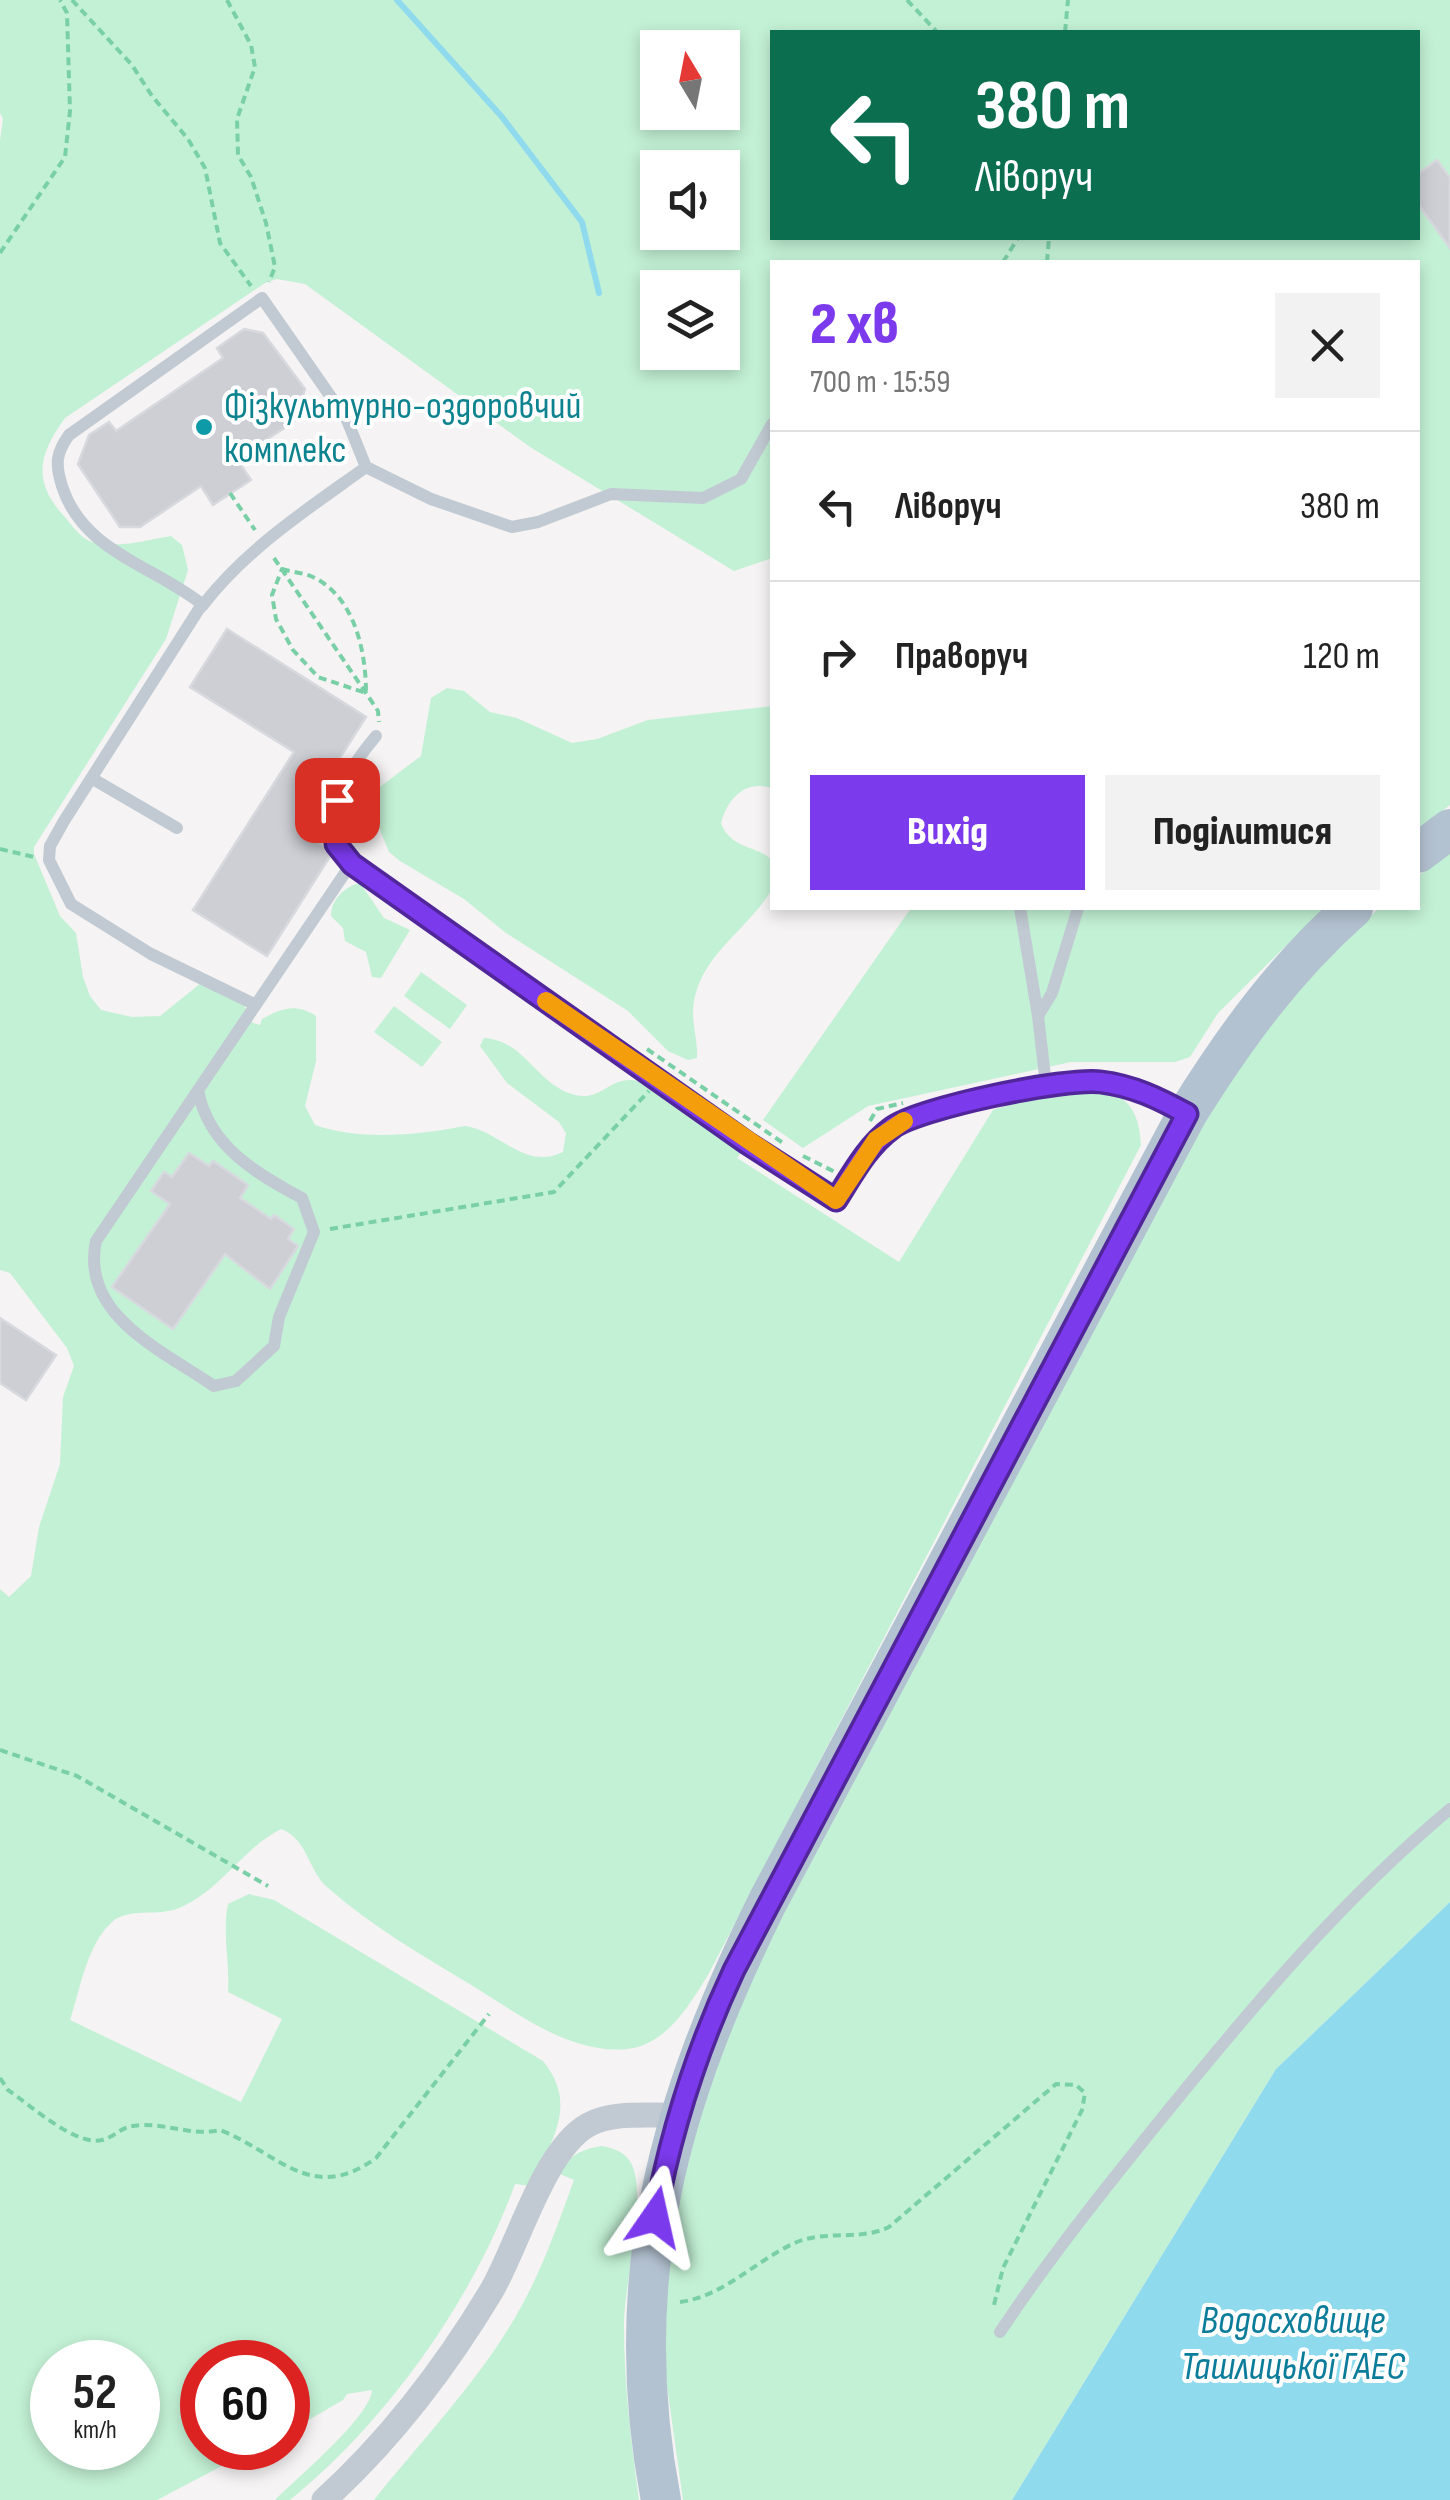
<!DOCTYPE html>
<html lang="uk">
<head>
<meta charset="utf-8">
<style>
  body { margin:0; font-family:"Sofia Sans Condensed",sans-serif; background:#f2f2f2; color:#222; height:100vh; display:flex; flex-direction:column; font-size:38px; white-space:nowrap }
  * { box-sizing:border-box; margin:0 }
  p { font-size:32px; color:#767676 }
  .icon { flex:none; width:55px; height:55px; fill:none; stroke:currentColor; stroke-width:2; stroke-linecap:round; stroke-linejoin:round }
  .map { position:relative; flex:1; overflow:hidden }
  .drawer { position:absolute; left:770px; top:260px; width:650px; height:650px; display:flex; flex-direction:column; background:#fff; border-radius:0px; box-shadow:0 5px 15px #0003 }
  .drawer>* { flex:none }
  .hud { position:absolute; left:770px; top:30px; width:650px; height:210px; border-radius:0px; box-shadow:0 5px 15px #0003; background:#0b6e4f; color:#fff; overflow:hidden }
  .needle { width:65px; rotate:350deg }
  .controls { position:absolute; left:640px; top:30px; display:grid; gap:20px }
  .controls a { display:grid; place-items:center; width:100px; height:100px; border-radius:0px; background:#fff; box-shadow:0 5px 15px #0003; font-size:50px }
  .speed { position:absolute; left:30px; top:2340px; display:flex; gap:20px; font-size:50px; font-weight:700; text-align:center }
  .speed>* { display:grid; place-content:center; width:130px; height:130px; border-radius:50%; background:#fff; box-shadow:0 5px 15px #0003; line-height:1 }
  .speed small { font-size:25px; font-weight:400 }
  .speed .limit { border:15px solid #d22; background:#fff; color:#111 }
  .pin { position:absolute; display:grid; place-items:center; width:85px; height:85px; color:#fff; margin:-42px; border-radius:20px; box-shadow:0 5px 15px #0006 }
  .me { position:absolute; width:110px; margin:-55px; rotate:11deg; stroke-linejoin:round; filter:drop-shadow(0 0 8px #0008) }
  .turn { display:flex; align-items:center; gap:35px; height:210px; padding:0 40px; font-size:45px }
  .turn .icon { width:130px; height:130px; stroke-width:2.5 }
  .turn b { display:block; font-size:70px; line-height:85px }
  .round { display:grid; place-items:center; flex:none; width:105px; height:105px; border-radius:0px; background:#f2f2f2 }
  .overview { display:flex; align-items:center; justify-content:space-between; height:170px; padding:0 40px }
  h1 { font-size:60px; font-weight:800; line-height:75px; color:#7c3aed }
  .button { display:flex; gap:20px; margin-top:auto; padding:20px 40px }
  .button a { flex:1; height:115px; border-radius:0px; background:#7c3aed; color:#fff; font-size:40px; font-weight:800; line-height:115px; text-align:center }
  .button a+a { background:#f2f2f2; color:#222 }
  ul { padding:0; list-style:none }
  li { display:flex; align-items:center; gap:30px; height:150px; padding:0 40px; border-top:2px solid #e0e0e0 }
  li div { flex:1 }
  li b { display:block; font-size:38px }
  li em { font-style:normal }
  .map>svg:first-child { display:block }
  .green { fill:#c3f1d5; fill-rule:evenodd }
  .water { fill:#90daee }
  .lines { fill:none; stroke-linecap:round; stroke-linejoin:round }
  .stream { stroke:#90daee; stroke-width:6 }
  .building { fill:#cdcfd5; stroke:#d7d9de; stroke-width:2.5 }
  .path { stroke:#7ad0a6; stroke-width:4; stroke-dasharray:8 5; stroke-linecap:butt }
  .lane { stroke:#c1cad2; stroke-width:12 }
  .street { stroke:#c1cad2; stroke-width:25 }
  .primary { stroke:#b3c2d1; stroke-width:40 }
  .route-casing { stroke:#51269a; stroke-width:25 }
  .route { stroke:#7c3aed; stroke-width:18 }
  .slow { stroke:#f59e0b; stroke-width:18 }
  .culture-dot { fill:#0f9aa8; stroke:#fff; stroke-width:4 }
  .labels { text-anchor:middle; stroke-width:8; stroke-linejoin:round; paint-order:stroke }
  .culture-label { font-size:38px; fill:#0d838f; stroke:#fff; text-anchor:start }
  .water-label { font-size:40px; font-style:italic; fill:#0c7c9b; stroke:#fff }
</style>
</head>
<body>
<div class="map">
<svg width="1450" height="2500" viewBox="0 0 1450 2500">
  <rect width="100%" height="100%" fill="#f5f3f3"/>
  <!-- green -->
  <path class="green" d="M 0,0 L 1450,0 L 1450,805 L 1418,830 L 1418,262 L 772,262 L 772,558 L 734,571 L 530,447 L 305,284 L 277,279 L 265,283 L 65,418 C 39,454 32,480 63,515 C 72,525 80,538 92,542 C 116,549 147,540 171,536 L 182,545 L 188,570 L 166,639 L 34,847 L 34,854 L 60,916 L 76,933 L 83,977 L 90,996 L 101,1010 L 132,1017 L 160,1016 L 201,983 L 221,981 L 236,990 L 253,1023 L 260,1025 L 262,1019 C 282,1008 296,1003 316,1016 L 316,1061 L 305,1106 L 315,1125 C 360,1141 419,1135 465,1126 C 501,1131 524,1171 563,1152 L 566,1133 L 559,1122 L 507,1083 L 480,1046 L 484,1038 C 522,1040 534,1078 566,1092 C 599,1106 606,1079 631,1080 C 666,1081 714,1130 744,1148 L 737,1158 L 899,1262 L 993,1110 C 1020,1101 1093,1083 1119,1097 C 1136,1106 1140,1127 1141,1145 L 708,1975 C 691,2002 673,2034 641,2046 C 622,2052 600,2050 581,2044 C 542,2033 507,2007 473,1986 C 423,1956 371,1926 327,1887 C 308,1870 307,1838 281,1829 C 243,1848 220,1891 179,1908 C 159,1917 128,1907 112,1922 C 87,1944 80,1990 70,2020 L 241,2102 L 282,2019 L 228,1992 C 230,1962 222,1933 228,1904 L 249,1894 L 274,1900 L 543,2061 C 579,2105 551,2141 531,2186 L 515,2184 C 472,2302 387,2421 290,2500 L 275,2500 C 297,2478 371,2416 372,2390 L 347,2394 L 343,2400 L 288,2432 L 288,2362 L 202,2362 L 202,2448 L 256,2448 L 157,2500 L 0,2500 L 0,1589 L 9,1597 L 31,1576 L 39,1527 L 60,1464 L 63,1397 L 74,1366 L 67,1348 L 10,1273 L 0,1270 L 0,140 L 3,119 L 0,113 ZM 772,32 L 1418,32 L 1418,238 L 772,238 ZM 658,48 L 722,48 L 722,112 L 658,112 ZM 658,168 L 722,168 L 722,232 L 658,232 ZM 658,288 L 722,288 L 722,352 L 658,352 ZM 52,2362 L 138,2362 L 138,2448 L 52,2448 Z
    M 447,688 L 464,691 L 490,712 L 517,718 L 572,743 L 597,739 L 648,720 L 772,706 L 772,788 C 745,780 728,798 721,823 C 731,852 767,846 772,863 C 775,870 772,882 772,889 C 748,931 695,957 693,1012 C 693,1028 698,1043 697,1058 L 688,1060 L 668,1051 L 628,1011 L 506,933 L 464,899 L 400,861 L 389,852 L 369,803 L 381,786 L 421,756 L 431,698 Z
    M 1450,851 L 1450,1902 L 1276,2069 L 1012,2500 L 683,2500 L 666,2379 L 663,2266 L 680,2166 L 749,1961 L 1231,1071 L 1316,968 L 1379,908 L 1418,908 L 1418,876 Z
    M 360,883 L 384,918 L 410,930 L 381,978 L 372,977 L 366,952 L 345,941 L 343,928 L 331,916 C 331,900 345,886 360,883 Z
    M 911,908 L 1324,908 L 1218,1013 L 1190,1057 L 1175,1062 L 1071,1062 L 868,1106 L 803,1148 L 763,1120 Z
    M 421,972 L 467,1005 L 450,1029 L 404,996 Z
    M 394,1006 L 442,1042 L 422,1067 L 374,1032 Z
    M 601,2146 C 614,2148 626,2152 632,2165 C 647,2199 624,2284 624,2325 C 624,2384 631,2442 639,2500 L 374,2500 C 422,2440 478,2382 516,2316 C 541,2273 557,2227 574,2180 L 560,2174 C 570,2154 581,2150 601,2146 Z"/>
  <!-- water -->
  <path class="water" d="M 1450,1902 L 1450,2500 L 1012,2500 L 1276,2069 Z"/>
  <g class="lines">
    <!-- stream -->
    <path class="stream" d="M 397,0 L 502,117 L 582,222 L 599,293"/>
  </g>
  <!-- building -->
  <path class="building" d="M 1437,160 L 1450,178 L 1450,248 L 1418,204 L 1418,174 Z
    M 244,329 L 263,333 L 305,389 L 295,421 L 237,459 L 251,480 L 213,505 L 201,486 L 140,527 L 120,527 L 78,464 L 89,435 L 109,422 L 116,431 L 223,358 L 217,348 Z
    M 227,629 L 366,717 L 296,827 L 332,853 L 267,956 L 193,910 L 294,752 L 190,687 Z
    M 189,1153 L 209,1166 L 213,1161 L 248,1185 L 240,1198 L 271,1219 L 274,1215 L 294,1229 L 288,1239 L 298,1246 L 270,1289 L 225,1254 L 173,1329 L 112,1287 L 170,1204 L 151,1191 L 164,1172 L 172,1177 Z
    M 0,1318 L 56,1355 L 26,1400 L 0,1383 Z"/>
  <g class="lines">
    <!-- path -->
    <path class="path" d="M 72,0 L 132,65 L 152,96 L 188,139 L 205,168 L 220,243 L 251,286
      M 227,0 L 251,45 L 255,67 L 237,119 L 238,155 L 251,177 L 266,223 L 275,267 L 269,282
      M 907,0 L 937,32
      M 1065,32 L 1068,0
      M 0,253 L 65,157 L 70,111 L 67,13 L 60,0
      M 1003,262 L 1018,238
      M 1047,262 L 1049,238
      M 230,493 L 255,530
      M 274,558 L 366,693 L 378,711 L 379,722
      M 282,569 C 292,572 304,573 313,577 C 355,597 366,652 366,693 L 318,677 L 293,650 L 276,619 L 272,595 Z
      M 0,849 L 34,857
      M 647,1049 L 783,1143
      M 870,1121 L 877,1109 L 903,1103
      M 803,1156 L 835,1172
      M 330,1229 L 554,1192 L 649,1091
      M 0,1750 L 77,1776 L 268,1886
      M 0,2078 L 8,2090 C 29,2104 76,2147 102,2140 C 120,2135 119,2125 144,2125 C 171,2125 194,2136 220,2130 C 279,2153 311,2205 376,2158 L 489,2014
      M 680,2302 C 725,2296 757,2259 797,2242 C 827,2230 860,2241 889,2227 L 1056,2084 L 1076,2085 L 1085,2093 L 1082,2110 L 1003,2268 L 993,2309"/>
    <!-- lane -->
    <path class="lane" d="M 366,467 L 431,499 L 512,527 L 538,522 L 611,494 L 703,498 L 741,479 L 772,424
      M 203,605 C 153,565 83,552 62,486 C 55,464 56,453 69,435 L 262,298 L 347,420 L 366,467 C 308,509 248,547 203,605 L 199,609 L 64,821 L 50,846 L 49,860 L 71,904 L 151,954 L 256,1005
      M 376,736 C 344,774 316,819 351,864 L 747,1143 L 836,1200 C 849,1180 861,1153 879,1137 C 909,1110 1058,1077 1099,1081 C 1131,1085 1157,1098 1185,1112
      M 93,779 L 177,828
      M 1020,908 L 1038,1016
      M 1046,1085 L 1038,1016 L 1052,993 L 1078,908
      M 198,1090 C 208,1146 257,1174 302,1198 L 314,1232 L 279,1317 L 274,1346 L 236,1381 L 214,1386 C 163,1351 80,1315 96,1241 L 351,864
      M 1000,2332 C 1052,2254 1111,2181 1170,2108 C 1258,2000 1343,1899 1450,1809"/>
    <!-- street -->
    <path class="street" d="M 324,2500 C 389,2441 447,2365 492,2290 C 518,2245 544,2150 588,2125 C 612,2111 651,2116 679,2115"/>
    <!-- primary -->
    <path class="primary" d="M 1418,853 L 1450,829
      M 661,2500 C 618,2277 670,2099 768,1901 L 1187,1114 C 1235,1037 1285,968 1353,908"/>
  </g>
  <g class="lines">
    <defs>
      <path id="route" d="M 337,800 L 336,844 L 352,864 L 747,1143 L 836,1200 C 852,1175 867,1146 892,1128 C 918,1108 1067,1077 1101,1082 C 1133,1086 1158,1098 1187,1114 L 734,1970 C 697,2049 671,2131 655,2217"/>
    </defs>
    <!-- route casing -->
    <use href="#route" class="route-casing"/>
    <!-- route -->
    <use href="#route" class="route"/>
    <!-- slow -->
    <path class="slow" d="M 546,1001 L 836,1200 L 876,1140 L 904,1121"/>
  </g>
  <!-- markers -->
  <circle class="culture-dot" cx="204" cy="427" r="10"/>
  <g class="labels">
    <!-- culture labels -->
    <g class="culture-label">
      <text x="224" y="418">Фізкультурно-оздоровчий<tspan x="224" dy="44">комплекс</tspan></text>
    </g>
    <!-- water labels -->
    <g class="water-label">
      <text x="1293" y="2333">Водосховище<tspan x="1293" dy="46">Ташлицької ГАЕС</tspan></text>
    </g>
  </g>
</svg>
<div class="controls">
<a><svg class="needle" viewBox="-14 -14 28 28"><path d="M0-13l5 13h-10z" fill="#e53935"/><path d="M0 13l5-13h-10z" fill="#767676"/></svg></a>
<a><svg class="icon" aria-label="sound" viewBox="0 0 24 24"><path d="M4 9h4l5-4v14l-5-4H4zM17 9q2 3 0 6"/></svg></a>
<a><svg class="icon" aria-label="layers" viewBox="0 0 24 24"><path d="M12 4l9 5-9 5-9-5zM3 14l9 5 9-5"/></svg></a>
</div>
<div class="speed"><div>52<small>km/h</small></div><div class="limit">60</div></div>
<div class="pin" style="left:337px;top:800px;background:#d93025"><svg class="icon" aria-label="arrive" viewBox="0 0 24 24"><path d="M6 21V4h12l-3 4 3 4H6"/></svg></div>
<svg class="me" style="left:655px;top:2217px" viewBox="-20 -20 40 40"><path d="M0-17L14 15 0 8-14 15z" fill="#7c3aed" stroke="#fff" stroke-width="4"/></svg>
<div class="hud">
<div class="turn"><svg class="icon" aria-label="left" viewBox="0 0 24 24"><path d="M17 20v-9H6M10 6l-5 5 5 5"/></svg><div><b>380 m</b>Ліворуч</div></div>
</div>
<section class="drawer">
<div class="overview"><div><h1>2 хв</h1><p>700 m · 15:59</p></div><a class="round"><svg class="icon" aria-label="close" viewBox="0 0 24 24"><path d="M6 6l12 12M18 6L6 18"/></svg></a></div>
<ul>
<li><svg class="icon" aria-label="left" viewBox="0 0 24 24"><path d="M17 20v-9H6M10 6l-5 5 5 5"/></svg><div><b>Ліворуч</b></div><em>380 m</em></li>
<li><svg class="icon" aria-label="right" viewBox="0 0 24 24"><path d="M7 20v-9h11M14 6l5 5-5 5"/></svg><div><b>Праворуч</b></div><em>120 m</em></li>
</ul>
<div class="button"><a>Вихід</a><a>Поділитися</a></div>
</section>
</div>
</body>
</html>
